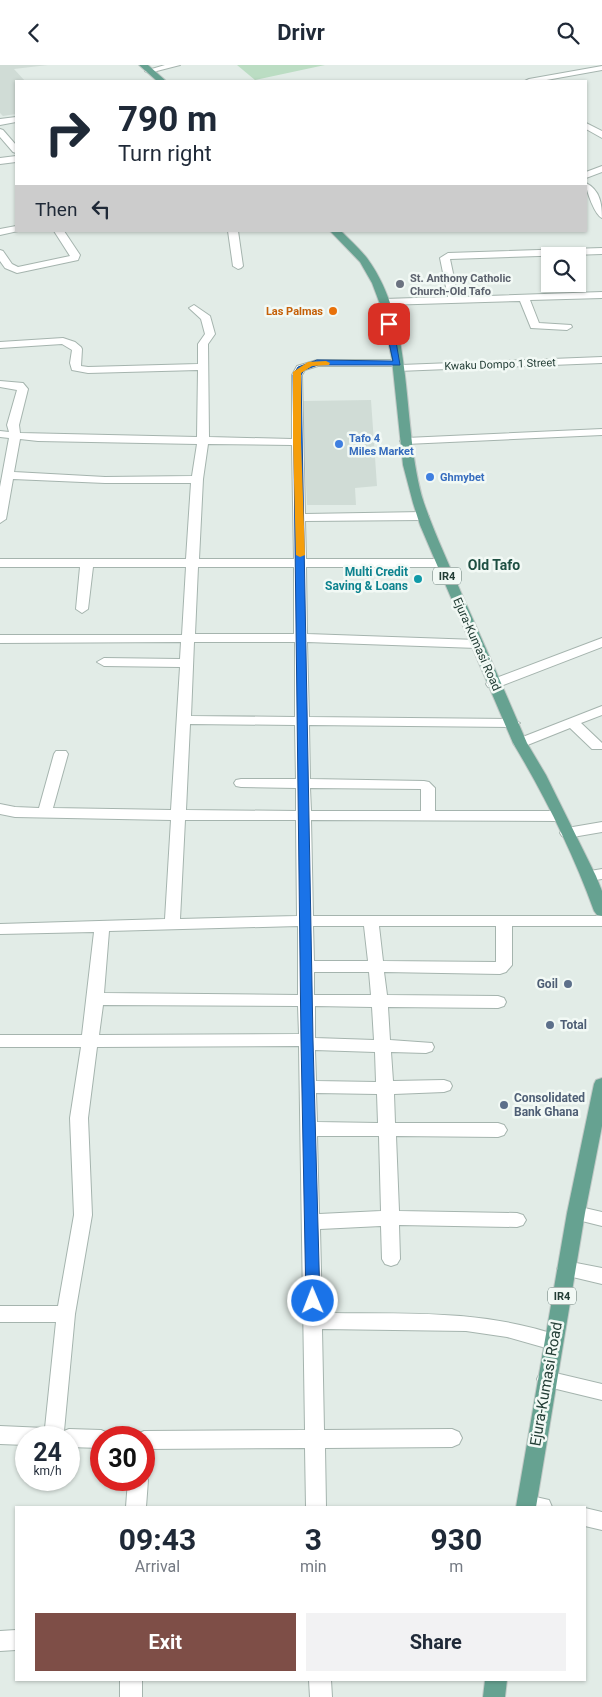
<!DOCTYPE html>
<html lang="en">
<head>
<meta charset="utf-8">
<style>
  body { margin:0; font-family:Roboto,sans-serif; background:#f2f2f3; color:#1f2937; height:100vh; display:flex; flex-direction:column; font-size:19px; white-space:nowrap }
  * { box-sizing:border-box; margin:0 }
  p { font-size:16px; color:#747a83 }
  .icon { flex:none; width:28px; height:28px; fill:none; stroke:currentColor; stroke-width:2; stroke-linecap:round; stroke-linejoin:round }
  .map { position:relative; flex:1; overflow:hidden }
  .drawer { position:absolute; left:15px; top:1441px; width:571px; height:175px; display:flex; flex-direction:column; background:#fff; border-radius:0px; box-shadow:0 1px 4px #0004 }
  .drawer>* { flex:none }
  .top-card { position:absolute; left:15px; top:15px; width:572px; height:152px; border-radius:0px; box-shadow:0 1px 4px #0004; background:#fff; color:#1f2937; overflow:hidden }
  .buttons { position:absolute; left:541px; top:182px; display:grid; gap:10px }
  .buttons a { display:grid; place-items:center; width:45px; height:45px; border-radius:0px; background:#fff; box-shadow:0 1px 4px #0004; font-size:25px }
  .speed { position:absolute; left:15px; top:1361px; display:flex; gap:10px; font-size:25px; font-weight:700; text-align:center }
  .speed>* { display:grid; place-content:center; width:65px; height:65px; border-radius:50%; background:#fff; box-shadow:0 1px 4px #0004; line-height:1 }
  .speed small { font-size:12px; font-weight:400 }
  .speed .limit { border:8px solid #d22; background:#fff; color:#111 }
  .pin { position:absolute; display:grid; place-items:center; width:42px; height:42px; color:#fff; margin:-21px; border-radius:10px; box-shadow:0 2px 8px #0006 }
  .me { position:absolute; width:55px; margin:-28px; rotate:359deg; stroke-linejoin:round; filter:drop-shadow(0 0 4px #0008) }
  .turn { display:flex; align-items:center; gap:18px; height:105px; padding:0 20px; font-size:22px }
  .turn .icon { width:65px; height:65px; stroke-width:2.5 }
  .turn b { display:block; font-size:35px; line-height:42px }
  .then { display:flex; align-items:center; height:48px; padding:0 20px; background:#0003; gap:10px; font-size:19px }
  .eta { display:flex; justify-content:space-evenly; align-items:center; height:85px; text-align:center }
  .eta b { font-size:30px; font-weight:700; line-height:35px }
  .primary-button { display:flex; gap:10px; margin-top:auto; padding:10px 20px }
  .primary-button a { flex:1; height:58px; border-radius:0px; background:#7e4e47; color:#fff; font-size:20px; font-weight:700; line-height:58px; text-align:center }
  .primary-button a+a { background:#f2f2f3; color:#1f2937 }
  header { display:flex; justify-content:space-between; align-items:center; height:65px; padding:0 20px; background:#fff; font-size:22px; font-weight:700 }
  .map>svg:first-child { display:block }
  .built { fill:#d0dcd6 }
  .green { fill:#bbddc3 }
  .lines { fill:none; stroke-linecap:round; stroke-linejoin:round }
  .street-casing { stroke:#a5b4ae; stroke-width:2 }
  .primary-casing { stroke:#c1c9c6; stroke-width:2 }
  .street { fill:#fff; fill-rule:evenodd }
  .primary { fill:#66a291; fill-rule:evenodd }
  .route { fill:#1a73e8; stroke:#114b97 }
  .slow { fill:#f59e0b }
  .worship-dot { fill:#6b7280; stroke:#f2f9f5; stroke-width:2 }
  .food-dot { fill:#e8710a; stroke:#f2f9f5; stroke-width:2 }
  .shop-dot { fill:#3f7fe0; stroke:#f2f9f5; stroke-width:2 }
  .culture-dot { fill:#0f9aa8; stroke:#f2f9f5; stroke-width:2 }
  .service-dot { fill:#5c6f8a; stroke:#f2f9f5; stroke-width:2 }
  .labels { text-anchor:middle; stroke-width:5; stroke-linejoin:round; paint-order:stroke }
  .far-worship-label { font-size:11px; font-weight:bold; fill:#5b616d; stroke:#f2f9f5; text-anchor:start }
  .far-food-label { font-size:11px; font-weight:bold; fill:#c56008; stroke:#f2f9f5; text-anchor:end }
  .far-street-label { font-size:11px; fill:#223d35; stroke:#f2f9f5 }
  .far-shop-label { font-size:11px; font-weight:bold; fill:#366cbe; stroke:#f2f9f5; text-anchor:start }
  .shield { fill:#f2f9f5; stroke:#60756f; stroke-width:1 }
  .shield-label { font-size:11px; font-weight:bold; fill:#223d35 }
  .culture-label { font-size:12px; font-weight:bold; fill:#0d838f; stroke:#f2f9f5; text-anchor:end }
  .street-label { font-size:12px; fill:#223d35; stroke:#f2f9f5 }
  .service-label { font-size:12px; font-weight:bold; fill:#4e5e75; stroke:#f2f9f5; text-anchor:start }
  .neighbourhood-label { font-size:14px; font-weight:bold; fill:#1e4f42; stroke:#f2f9f5 }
  .near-street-label { font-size:15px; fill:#223d35; stroke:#f2f9f5 }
</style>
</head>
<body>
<header><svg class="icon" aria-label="back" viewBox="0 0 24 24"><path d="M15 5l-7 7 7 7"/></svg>Drivr<svg class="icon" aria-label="search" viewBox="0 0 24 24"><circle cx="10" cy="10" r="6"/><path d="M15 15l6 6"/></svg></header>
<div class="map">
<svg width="602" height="1632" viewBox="0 0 602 1632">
  <rect width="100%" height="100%" fill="#e2ece7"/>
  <!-- built -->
  <path class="built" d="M 0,0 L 48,0 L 14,4 L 25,16 L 16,16 L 16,49 L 3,51 L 0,48 Z
    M 371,335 L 377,421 L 355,423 L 356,440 L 307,440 L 302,336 Z"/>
  <!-- green -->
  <path class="green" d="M 237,0 L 325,0 L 255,15 Z"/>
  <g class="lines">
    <defs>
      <path id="street" d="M 165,0 L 180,0 L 149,8 L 145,6 Z
        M 602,1 L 602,5 L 541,16 L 525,16 L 529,14 Z
        M 16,52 L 16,57 L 0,60 L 0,54 Z
        M 586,58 L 602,66 L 602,73 L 586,64 Z
        M 0,64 L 3,65 L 16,80 L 16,88 L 13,87 L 0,72 Z
        M 16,91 L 16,97 L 0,99 L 0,93 Z
        M 602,101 L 602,107 L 586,113 L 586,107 Z
        M 586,118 C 600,125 602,139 602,153 C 595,150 586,126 586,118 Z
        M 16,161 L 16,166 L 18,166 L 0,170 L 0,164 Z
        M 54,166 L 64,166 L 80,190 L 78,195 L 17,208 L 5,203 L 0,196 L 0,185 L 3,186 L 12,199 L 18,202 L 70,191 Z
        M 228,166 L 238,166 L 243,201 L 241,203 L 238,204 L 233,201 Z
        M 602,183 L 602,189 L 450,194 L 458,232 L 602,227 L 602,233 L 530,235 L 539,258 L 571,260 L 572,262 L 567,265 L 531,263 L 520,236 L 384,240 L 379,237 L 384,234 L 448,232 L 440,193 L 448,188 Z
        M 194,240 L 210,251 L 215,269 L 208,279 L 209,372 L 292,374 L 292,310 L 297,301 L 317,295 L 397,295 L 401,296 L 401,300 L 602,292 L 602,298 L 398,306 L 394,305 L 394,301 L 318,301 L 305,305 L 302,310 L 305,449 L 423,447 L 429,451 L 423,455 L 305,456 L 306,494 L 441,494 L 447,498 L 441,502 L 306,502 L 307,569 L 477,575 L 483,579 L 477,583 L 307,577 L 309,652 L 513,654 L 520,658 L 513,662 L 309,660 L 310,714 L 424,716 L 429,717 L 435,723 L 435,746 L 558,746 L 563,748 L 565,751 L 563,754 L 558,756 L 311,755 L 313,851 L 602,851 L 602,861 L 512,861 L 512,900 L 506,907 L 500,909 L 384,907 L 387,930 L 498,931 L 504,933 L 506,937 L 504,941 L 498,943 L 388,942 L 390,975 L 432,978 L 434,982 L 432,986 L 426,988 L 391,987 L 393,1016 L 444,1015 L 450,1017 L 452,1021 L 450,1025 L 444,1027 L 394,1029 L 395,1058 L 498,1058 L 504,1060 L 507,1065 L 504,1070 L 498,1072 L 396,1071 L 399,1146 L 517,1148 L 523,1150 L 526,1155 L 523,1160 L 517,1162 L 399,1160 L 400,1194 L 397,1199 L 391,1201 L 385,1199 L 382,1194 L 381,1161 L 320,1164 L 322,1248 C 404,1249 481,1244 560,1271 L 563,1277 L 560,1283 L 553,1285 L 507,1272 L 466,1266 L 322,1264 L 324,1365 L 452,1364 L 459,1367 L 462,1373 L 459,1379 L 452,1382 L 325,1383 L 326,1442 L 306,1442 L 305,1383 L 144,1384 L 144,1372 L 135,1372 L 137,1369 L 144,1366 L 305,1365 L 299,981 L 97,982 L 88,1053 L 92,1150 L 75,1249 L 64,1366 L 69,1364 L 101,1365 L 108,1368 L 110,1372 L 101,1372 L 101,1383 L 69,1382 L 69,1372 L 26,1372 L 26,1380 L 0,1379 L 0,1361 L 45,1363 L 56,1257 L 0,1257 L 0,1241 L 58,1241 L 74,1150 L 70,1053 L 81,982 L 0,982 L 0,970 L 82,970 L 94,867 L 0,869 L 0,859 L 165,854 L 171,755 L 15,752 L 0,749 L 0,739 L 15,742 L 39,743 L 54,689 L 56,686 L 66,686 L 68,689 L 53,743 L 171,745 L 180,602 L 104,601 L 97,597 L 104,593 L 180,594 L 181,577 L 0,578 L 0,570 L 182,570 L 186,502 L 93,502 L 88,544 L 82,548 L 76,544 L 80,502 L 0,502 L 0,494 L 186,494 L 191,418 L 105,418 L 13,414 L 6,454 L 0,458 L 0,422 L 9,373 L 0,372 L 0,366 L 9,367 L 7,360 L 17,325 L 0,322 L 0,316 L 23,318 L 28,324 L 19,360 L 20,368 L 197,372 L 198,305 L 88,308 L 72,305 L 70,298 L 72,285 L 62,279 L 0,283 L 0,277 L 63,273 L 75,277 L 81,282 L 82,284 L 81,301 L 88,302 L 198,299 L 198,279 L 205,269 L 201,254 L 189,243 ZM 20,374 L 38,376 L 197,379 L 192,411 L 105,412 L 14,407 ZM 208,379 L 292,380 L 294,494 L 199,494 L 203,414 ZM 198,502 L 294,502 L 294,569 L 195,569 ZM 194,577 L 295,577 L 295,652 L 191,651 ZM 190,659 L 295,660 L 296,714 L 241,714 L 236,715 L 234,718 L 236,721 L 241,722 L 296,723 L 296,746 L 186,745 ZM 310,723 L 421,724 L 421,746 L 311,746 ZM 185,755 L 296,755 L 297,851 L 180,854 ZM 298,861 L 298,930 L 104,928 L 109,866 ZM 313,861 L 364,861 L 368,896 L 314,896 ZM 379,861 L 496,861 L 496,897 L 383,896 ZM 314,907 L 369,907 L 371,930 L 314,930 ZM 103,940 L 298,941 L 299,969 L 99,970 ZM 315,941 L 372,942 L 374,975 L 315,973 ZM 315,985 L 375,987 L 376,1017 L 316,1016 ZM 316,1028 L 377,1029 L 378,1058 L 317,1057 ZM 317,1071 L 379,1071 L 381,1146 L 319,1149 Z
        M 602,364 L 602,370 L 406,379 L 400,376 L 406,373 Z
        M 602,573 L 602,582 L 498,622 L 488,622 L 486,619 L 488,616 Z
        M 602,641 L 602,650 L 581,658 L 602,678 L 602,684 L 592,684 L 570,663 L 525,681 L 515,681 L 513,678 L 515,675 Z
        M 602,757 L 602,767 L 567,773 L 562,771 L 560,768 L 562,765 L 567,763 Z
        M 602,804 L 602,814 L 589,816 L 584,815 L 582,811 L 584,807 Z
        M 576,1141 L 602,1147 L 602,1161 L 570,1153 L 567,1148 L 570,1143 Z
        M 566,1196 L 602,1203 L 602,1219 L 560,1209 L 557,1204 L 560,1199 Z
        M 547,1306 L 602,1319 L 602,1335 L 540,1320 L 537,1314 L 540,1308 Z
        M 144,1408 L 148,1415 L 146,1442 L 126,1442 L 128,1415 L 144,1415 Z
        M 527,1430 L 549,1435 L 552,1442 L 518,1442 L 517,1439 L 520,1432 Z
        M 585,1443 L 602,1447 L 602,1465 L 585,1461 Z
        M 16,1565 L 16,1585 L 0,1586 L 0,1566 Z
        M 120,1615 L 142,1615 L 142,1632 L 120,1632 Z
        M 309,1615 L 331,1615 L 332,1632 L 310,1632 Z"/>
      <path id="primary" d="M 139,0 L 148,0 L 166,16 L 157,16 Z
        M 330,166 L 341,166 C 350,175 359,183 367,193 C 417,261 400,360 424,438 C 435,470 450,501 463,532 C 485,581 506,629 527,678 L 546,710 L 596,811 L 602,826 L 602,851 L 597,850 L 594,846 C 573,788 545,731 513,678 L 420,460 L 413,438 L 403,400 L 392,295 L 381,242 L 372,218 L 360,197 Z
        M 602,1013 L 602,1061 L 585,1148 L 536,1442 L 516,1442 L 567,1148 L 594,1019 L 596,1015 Z
        M 485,1615 L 507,1615 L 505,1632 L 483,1632 Z"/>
    </defs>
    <!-- street casing -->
    <use href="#street" class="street-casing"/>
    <!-- primary casing -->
    <use href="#primary" class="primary-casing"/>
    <!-- street -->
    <use href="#street" class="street"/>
    <!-- primary -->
    <use href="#primary" class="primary"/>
  </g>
  <!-- route -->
  <path class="route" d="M 389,256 L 393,259 L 400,300 L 318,300 L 304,305 L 301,310 L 313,975 L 320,1236 L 318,1240 L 313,1242 L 308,1240 L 306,1236 L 301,975 L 293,310 L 298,302 L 317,295 L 393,296 L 385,259 Z"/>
  <!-- slow -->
  <path class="slow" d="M 326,296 L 330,298 L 329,300 L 312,301 L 301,308 L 301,377 L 305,490 L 300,492 L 296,490 L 293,377 L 293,307 L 308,297 Z"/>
  <!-- markers -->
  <circle class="worship-dot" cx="400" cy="219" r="5"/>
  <circle class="food-dot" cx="333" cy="246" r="5"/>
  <g class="shop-dot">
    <circle cx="339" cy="379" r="5"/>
    <circle cx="430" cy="412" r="5"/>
  </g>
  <circle class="culture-dot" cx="418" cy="514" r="5"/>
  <g class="service-dot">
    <circle cx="568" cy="919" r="5"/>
    <circle cx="550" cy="960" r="5"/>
    <circle cx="504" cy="1040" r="5"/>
  </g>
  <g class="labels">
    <!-- far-worship labels -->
    <g class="far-worship-label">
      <text x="410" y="217">St. Anthony Catholic<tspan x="410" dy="13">Church-Old Tafo</tspan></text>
    </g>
    <!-- far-food labels -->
    <g class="far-food-label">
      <text x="323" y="250">Las Palmas</text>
    </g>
    <!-- far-street labels -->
    <g class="far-street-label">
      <text transform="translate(500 299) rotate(-2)" y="4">Kwaku Dompo 1 Street</text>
    </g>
    <!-- far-shop labels -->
    <g class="far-shop-label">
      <text x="349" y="377">Tafo 4<tspan x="349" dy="13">Miles Market</tspan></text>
      <text x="440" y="416">Ghmybet</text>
    </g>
    <!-- shield labels -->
    <g class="shield">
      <rect x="433" y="502.5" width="28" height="17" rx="4"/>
      <rect x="548" y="1222.5" width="28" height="17" rx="4"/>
    </g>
    <g class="shield-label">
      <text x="447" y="515">IR4</text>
      <text x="562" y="1235">IR4</text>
    </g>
    <!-- culture labels -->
    <g class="culture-label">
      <text x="408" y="511">Multi Credit<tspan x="408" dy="14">Saving &amp; Loans</tspan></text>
    </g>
    <!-- street labels -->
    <g class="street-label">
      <text transform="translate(477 579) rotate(66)" y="4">Ejura-Kumasi Road</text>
    </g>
    <!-- service labels -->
    <g class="service-label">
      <text x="558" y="923" text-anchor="end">Goil</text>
      <text x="560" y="964">Total</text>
      <text x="514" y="1037">Consolidated<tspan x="514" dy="14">Bank Ghana</tspan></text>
    </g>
    <!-- neighbourhood labels -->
    <g class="neighbourhood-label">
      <text x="494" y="505">Old Tafo</text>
    </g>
    <!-- near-street labels -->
    <g class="near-street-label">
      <text transform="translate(546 1319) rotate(-80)" y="5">Ejura-Kumasi Road</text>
    </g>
  </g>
</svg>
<div class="buttons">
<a><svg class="icon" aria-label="search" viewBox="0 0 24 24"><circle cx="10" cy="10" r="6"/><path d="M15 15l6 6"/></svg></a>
</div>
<div class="speed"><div>24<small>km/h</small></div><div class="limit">30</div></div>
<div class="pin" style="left:389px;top:259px;background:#d93025"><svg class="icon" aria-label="arrive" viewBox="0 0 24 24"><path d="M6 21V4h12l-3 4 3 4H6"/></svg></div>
<svg class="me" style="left:313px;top:1236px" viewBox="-20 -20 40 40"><circle r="17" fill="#1a73e8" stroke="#fff" stroke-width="3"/><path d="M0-11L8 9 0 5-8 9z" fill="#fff"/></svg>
<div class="top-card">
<div class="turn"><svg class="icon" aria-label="right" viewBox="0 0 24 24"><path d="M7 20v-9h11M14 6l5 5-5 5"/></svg><div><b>790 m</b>Turn right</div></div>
<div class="then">Then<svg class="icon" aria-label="left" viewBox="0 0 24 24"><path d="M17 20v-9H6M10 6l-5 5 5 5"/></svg></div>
</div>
<section class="drawer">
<div class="eta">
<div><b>09:43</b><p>Arrival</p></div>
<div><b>3</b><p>min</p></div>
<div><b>930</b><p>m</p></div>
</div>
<div class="primary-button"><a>Exit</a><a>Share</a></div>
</section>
</div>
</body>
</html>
